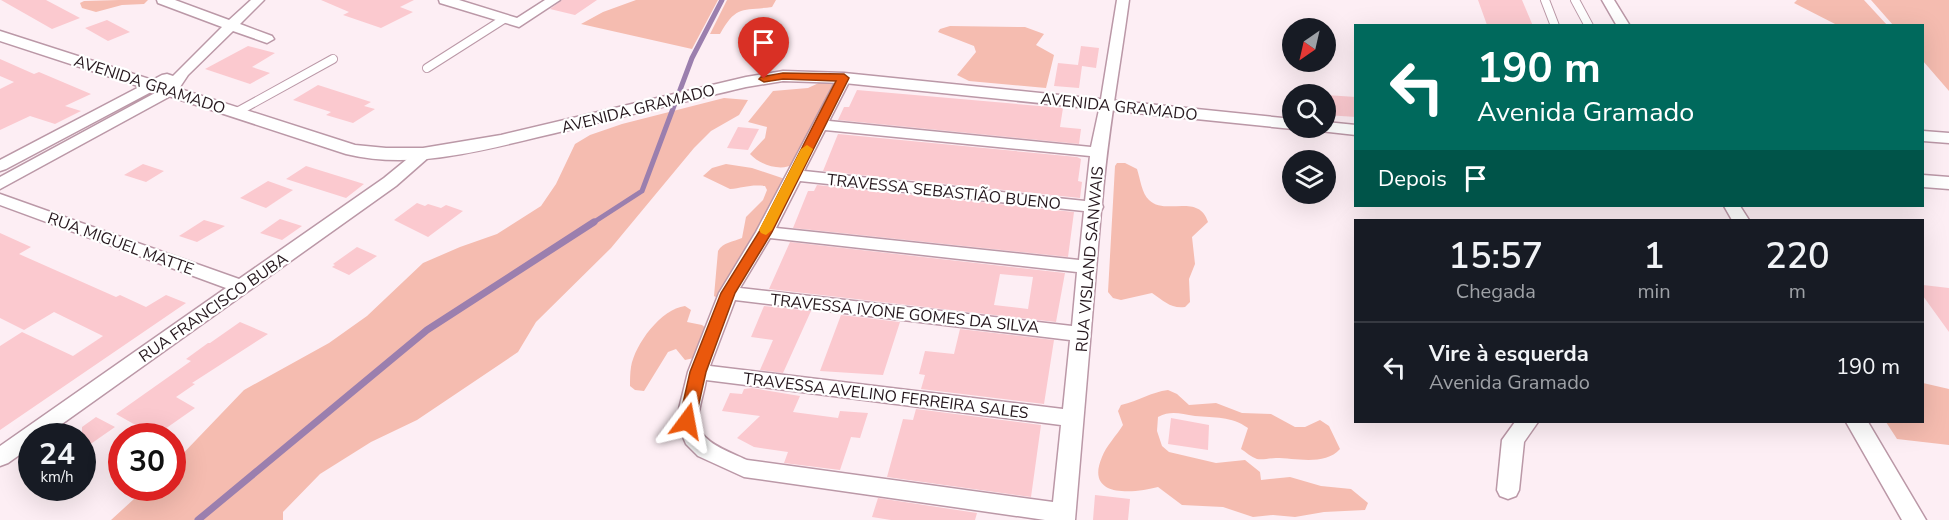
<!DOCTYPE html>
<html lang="pt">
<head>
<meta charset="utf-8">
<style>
  body { margin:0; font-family:"Nunito Sans",sans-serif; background:#20242c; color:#f1f3f6; height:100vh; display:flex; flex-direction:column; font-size:22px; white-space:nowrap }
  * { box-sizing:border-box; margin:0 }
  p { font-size:20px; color:#9ea1a6 }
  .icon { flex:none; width:33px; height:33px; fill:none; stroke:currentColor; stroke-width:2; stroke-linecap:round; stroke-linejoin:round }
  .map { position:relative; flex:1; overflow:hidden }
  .details { position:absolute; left:1354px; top:219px; width:570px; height:204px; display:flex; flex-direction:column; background:#171b24; border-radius:0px; box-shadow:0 6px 24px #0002 }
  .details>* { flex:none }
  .hud { position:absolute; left:1354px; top:24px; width:570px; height:183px; border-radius:0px; box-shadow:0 6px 24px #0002; background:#00695c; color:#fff; overflow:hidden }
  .needle { width:39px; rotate:214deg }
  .buttons { position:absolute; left:1282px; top:18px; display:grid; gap:12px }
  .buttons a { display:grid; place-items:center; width:54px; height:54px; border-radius:50%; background:#171b24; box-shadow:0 6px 24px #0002; font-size:30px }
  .speed { position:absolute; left:18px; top:423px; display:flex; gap:12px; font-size:30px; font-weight:700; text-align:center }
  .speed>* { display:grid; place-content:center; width:78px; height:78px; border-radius:50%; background:#171b24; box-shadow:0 6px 24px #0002; line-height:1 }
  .speed small { font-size:15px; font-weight:400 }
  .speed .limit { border:9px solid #d22; background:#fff; color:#111 }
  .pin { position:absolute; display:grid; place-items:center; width:51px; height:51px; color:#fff; margin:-62px -26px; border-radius:50% 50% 50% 0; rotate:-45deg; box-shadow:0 0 6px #0007 }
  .pin .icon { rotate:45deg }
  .me { position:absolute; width:66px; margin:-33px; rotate:13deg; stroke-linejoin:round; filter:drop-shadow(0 0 4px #0008) }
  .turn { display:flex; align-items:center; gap:21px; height:126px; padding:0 24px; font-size:27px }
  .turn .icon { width:78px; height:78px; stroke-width:2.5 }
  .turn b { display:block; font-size:42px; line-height:51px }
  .then { display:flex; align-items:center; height:57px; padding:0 24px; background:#0003; gap:12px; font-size:22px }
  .eta { display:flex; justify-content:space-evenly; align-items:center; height:102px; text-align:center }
  .eta b { font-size:36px; font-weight:600; line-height:42px }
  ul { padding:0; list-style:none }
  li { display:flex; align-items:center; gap:18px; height:90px; padding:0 24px; border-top:2px solid #363941 }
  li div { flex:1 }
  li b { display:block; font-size:22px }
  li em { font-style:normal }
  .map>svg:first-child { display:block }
  .green { fill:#f5bcb0 }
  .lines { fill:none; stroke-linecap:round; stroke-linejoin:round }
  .stream-far1 { stroke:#9b7fae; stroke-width:5 }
  .stream { stroke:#9b7fae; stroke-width:7 }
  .building { fill:#fbc9cf; fill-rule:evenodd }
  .service-casing { stroke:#bb98a7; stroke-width:10 }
  .minor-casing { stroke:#bb98a7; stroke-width:3 }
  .tertiary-casing { stroke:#bb98a7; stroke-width:3 }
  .service { stroke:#fff; stroke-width:8 }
  .minor { fill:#fff; fill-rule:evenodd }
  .tertiary { fill:#fff; fill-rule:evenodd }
  .route { fill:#ea580c; stroke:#983908; stroke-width:1.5 }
  .slow { fill:#f59e0b }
  .labels { text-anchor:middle; stroke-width:4.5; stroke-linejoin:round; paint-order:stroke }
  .street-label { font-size:16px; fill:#25171d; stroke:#fff }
</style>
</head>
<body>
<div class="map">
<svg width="1949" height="520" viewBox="0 0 1949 520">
  <rect width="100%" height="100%" fill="#fdeef4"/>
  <!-- green -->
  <path class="green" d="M 119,0 L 148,0 L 144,4 L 122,5 L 96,12 L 82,8 L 80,3 L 84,1 Z
    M 636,0 L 718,0 L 692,49 L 581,24 L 603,12 Z
    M 727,0 L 776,0 L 772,7 C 742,11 736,5 720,34 L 710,34 Z
    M 1797,0 L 1864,0 L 1887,25 L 1837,25 L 1794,3 Z
    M 1871,0 L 1949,0 L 1949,91 L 1923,61 L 1923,26 L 1893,25 Z
    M 950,26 L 1025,27 L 1044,34 L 1036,45 L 1054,55 L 1046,88 L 969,81 L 957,75 L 976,52 L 974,46 L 938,32 L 940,29 Z
    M 823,81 L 833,84 L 794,164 C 781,172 760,165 750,154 L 765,138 L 767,127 L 748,122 L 773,91 L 808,88 Z
    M 724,98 L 748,100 L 739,115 L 711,131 L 694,148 L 611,248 L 536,322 L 518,352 L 417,420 L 371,442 L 320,474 L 283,512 L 283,520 L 111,520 L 146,488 L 172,488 L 173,464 L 244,390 L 329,343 L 367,316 L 423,263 L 460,247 L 497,234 L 541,206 L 556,184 L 575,144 L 590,135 L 622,124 Z
    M 1117,163 L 1125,163 L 1137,169 C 1140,178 1142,194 1149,200 C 1165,216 1199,193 1208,222 L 1192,237 L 1195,264 L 1189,279 L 1190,302 L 1185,307 C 1171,309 1164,301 1152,293 L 1121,300 L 1113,298 L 1108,292 L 1115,166 Z
    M 726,164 L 752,168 L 788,180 L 719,299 L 714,296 L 718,251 C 723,242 733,242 742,238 L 746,217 L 763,200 L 767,190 L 765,186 C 751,184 742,188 730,189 L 703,176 L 712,168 Z
    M 685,306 L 691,310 L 687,322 L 702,325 L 707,329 L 694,358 L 685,360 L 676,349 L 668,352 L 644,391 L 635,390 L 630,386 C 630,380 630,373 631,367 C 635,344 661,309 685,306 Z
    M 1923,383 L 1949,389 L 1949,445 L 1897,439 L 1886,422 L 1923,422 Z
    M 1168,390 L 1177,394 L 1189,405 L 1216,403 L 1242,413 L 1271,414 L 1295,427 L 1305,427 L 1320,420 L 1329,426 L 1340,449 C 1325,466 1295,458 1276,458 C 1270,458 1263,460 1257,459 C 1251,457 1246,452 1241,449 L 1248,428 C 1231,416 1215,418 1195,416 C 1180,414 1172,410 1158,417 L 1157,431 L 1162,446 L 1169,452 L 1216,463 L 1245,460 L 1260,472 L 1261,480 L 1290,477 L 1321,486 L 1351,489 L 1368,503 L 1365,510 L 1324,512 L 1295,517 L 1273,515 L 1253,517 L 1223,507 L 1182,505 L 1158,487 C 1135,493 1084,499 1102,457 C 1106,446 1117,435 1123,425 L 1118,411 L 1121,405 C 1139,401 1151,392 1168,390 Z"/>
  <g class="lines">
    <!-- stream-far1 -->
    <path class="stream-far1" d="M 591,224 L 642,191 L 692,58 L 722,0"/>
    <!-- stream -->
    <path class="stream" d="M 198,520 L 427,330 L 594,222"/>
  </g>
  <!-- building -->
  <path class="building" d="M 1,0 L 46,0 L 80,18 L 52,29 Z
    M 321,0 L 414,0 L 400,7 L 413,12 L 381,28 L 343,15 L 349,12 Z
    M 562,0 L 597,0 L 575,15 L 550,9 Z
    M 1478,0 L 1522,0 L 1533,26 L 1487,25 Z
    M 107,20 L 130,32 L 108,41 L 85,28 Z
    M 248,46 L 275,53 L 252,67 L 270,73 L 250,84 L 205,69 Z
    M 1081,46 L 1099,48 L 1096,68 L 1082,66 L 1079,88 L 1054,86 L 1058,63 L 1078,65 Z
    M 0,59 L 34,74 L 39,72 L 91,94 L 65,106 L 81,111 L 55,124 L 30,116 L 0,130 L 0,89 L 14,82 L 0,76 Z
    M 318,85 L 371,102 L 364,106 L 375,109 L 353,123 L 326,115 L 331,112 L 293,100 Z
    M 857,90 L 1063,108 L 1060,127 L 1081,129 L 1079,144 L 838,120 L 844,107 L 849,107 Z
    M 1326,95 L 1356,97 L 1356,117 L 1326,115 Z
    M 738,127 L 759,129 L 748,150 L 727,148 Z
    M 838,134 L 1077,157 L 1081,159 L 1078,181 L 1082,182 L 1080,198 L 823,171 Z
    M 143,164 L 164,171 L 146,182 L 124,175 Z
    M 306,166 L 364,184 L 346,198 L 286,179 Z
    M 268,181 L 293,190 L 266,208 L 240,198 Z
    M 817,185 L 1074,212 L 1068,257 L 793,228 L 808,191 L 814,191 Z
    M 417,203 L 425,206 L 428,204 L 441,208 L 446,205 L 463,211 L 428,237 L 394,220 Z
    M 280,219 L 302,226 L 282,240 L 260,233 Z
    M 204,220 L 225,226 L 197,242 L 179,236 Z
    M 0,233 L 31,247 L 19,254 L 116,297 L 120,295 L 146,307 L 166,295 L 186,303 L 0,430 L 0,346 L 22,332 L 73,356 L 103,336 L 54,312 L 24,330 L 0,318 Z
    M 790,242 L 1065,273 L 1056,322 L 769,289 ZM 1000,274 L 1033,277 L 1028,309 L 994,305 Z
    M 357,247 L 377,256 L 349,275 L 332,267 L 335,265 L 333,264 Z
    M 1923,285 L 1949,288 L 1949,332 L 1923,296 Z
    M 764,306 L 811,311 L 783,373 L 760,370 L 773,340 L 751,337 Z
    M 841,315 L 900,322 L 883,375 L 820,371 Z
    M 240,322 L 268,334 L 192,383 L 195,384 L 176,397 L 195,408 L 155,436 L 116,414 L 191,361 L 186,359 L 208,343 L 210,343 Z
    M 960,329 L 1054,340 L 1044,404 L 921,389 L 925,375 L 919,374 L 925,351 L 954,354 Z
    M 752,388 L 800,396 L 793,412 L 838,418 L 840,411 L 868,413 L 860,438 L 851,437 L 840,470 L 784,463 L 788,452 L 754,447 L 737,438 L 760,416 L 722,411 L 730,393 L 742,394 L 744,389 Z
    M 916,409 L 1041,425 L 1031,497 L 887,477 L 903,419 L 913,420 Z
    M 96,417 L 115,427 L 82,450 L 82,427 Z
    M 1171,418 L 1209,425 L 1208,450 L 1168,444 Z
    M 1095,495 L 1130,499 L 1128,520 L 1093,520 Z
    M 878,498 L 977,513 L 975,520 L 891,520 L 872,517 Z"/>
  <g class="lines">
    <defs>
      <path id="service" d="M 1545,0 L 1555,26
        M 1575,0 L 1589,26
        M 427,68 L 504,19
        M 237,112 L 333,59"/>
      <path id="minor" d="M 157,0 L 175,0 L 229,20 L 251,0 L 264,0 L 240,24 L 272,36 L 274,39 L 267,43 L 233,31 L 188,75 L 176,93 L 0,189 L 0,177 L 166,87 L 168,83 L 6,169 L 0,171 L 0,160 L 162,75 L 167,74 L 173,76 L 222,27 L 158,3 Z
        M 439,0 L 459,0 L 517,18 L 545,0 L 560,0 L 519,27 L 440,3 Z
        M 1117,0 L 1129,0 C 1120,68 1107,136 1102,204 L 1103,207 L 1101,211 L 1075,520 L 1045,520 L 744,477 L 698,456 L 686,444 L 676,421 L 688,372 L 719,293 L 756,232 L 839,75 L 844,74 L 851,78 L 829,121 L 1091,147 L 1100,105 ZM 825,130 L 1090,156 L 1085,201 L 804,171 ZM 800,181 L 1084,211 L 1079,260 L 776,228 ZM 770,238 L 1077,272 L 1072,326 L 740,288 ZM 735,300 L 1070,340 L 1063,409 L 710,366 ZM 706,380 L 1061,425 L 1053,502 L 747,460 C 731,452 696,442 698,419 C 699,406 704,393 706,380 Z
        M 1602,0 L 1614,0 L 1630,26 L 1617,26 Z
        M 1923,131 L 1949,133 L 1949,143 L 1923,141 Z
        M 423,149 L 429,151 L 431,154 L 429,157 L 396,186 L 45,436 L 32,436 L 32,446 L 8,463 L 0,466 L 0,446 L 226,288 L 0,205 L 0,194 L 239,279 L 384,178 L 417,151 Z
        M 1724,206 L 1740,206 L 1749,220 L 1732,220 Z
        M 1515,422 L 1538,422 L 1524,442 L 1519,490 L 1516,496 L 1508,499 L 1500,496 L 1497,490 L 1502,440 Z
        M 1846,422 L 1868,422 L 1926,520 L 1902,520 Z"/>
      <path id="tertiary" d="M 0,31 L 355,145 L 386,148 L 423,148 L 501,135 L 746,77 L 783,71 L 844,73 L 1293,119 L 1293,128 L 1300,128 L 1293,129 L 844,83 L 783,81 L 746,87 C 687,101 627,115 568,130 C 497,146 419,172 346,154 L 0,41 Z
        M 1326,122 L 1356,125 L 1356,135 L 1320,131 L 1317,128 L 1326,128 Z
        M 1923,175 L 1949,177 L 1949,189 L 1923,187 Z"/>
    </defs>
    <!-- service casing -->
    <use href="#service" class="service-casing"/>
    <!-- minor casing -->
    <use href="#minor" class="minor-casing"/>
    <!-- tertiary casing -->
    <use href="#tertiary" class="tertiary-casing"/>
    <!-- service -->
    <use href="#service" class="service"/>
    <!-- minor -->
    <use href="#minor" class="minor"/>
    <!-- tertiary -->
    <use href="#tertiary" class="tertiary"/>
  </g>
  <!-- route -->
  <path class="route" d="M 783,73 L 844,74 L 849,78 L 772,232 L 735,293 L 706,372 L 695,421 L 693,425 L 687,427 L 681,425 L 679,421 L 690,372 L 721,293 L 759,232 L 836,81 L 783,79 L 764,82 L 759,79 L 761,77 Z"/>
  <!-- slow -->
  <path class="slow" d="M 807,145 L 813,149 L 772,230 L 766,235 L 761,233 L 759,230 L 801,149 Z"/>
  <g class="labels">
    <!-- street labels -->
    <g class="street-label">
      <text transform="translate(150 84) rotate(18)" y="6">AVENIDA GRAMADO</text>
      <text transform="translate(1119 106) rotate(6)" y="6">AVENIDA GRAMADO</text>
      <text transform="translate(638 108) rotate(-14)" y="6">AVENIDA GRAMADO</text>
      <text transform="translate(944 191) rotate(6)" y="6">TRAVESSA SEBASTIÃO BUENO</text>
      <text transform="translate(121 243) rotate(20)" y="6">RUA MIGUEL MATTE</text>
      <text transform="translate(1089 259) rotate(-85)" y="6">RUA VISLAND SANWAIS</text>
      <text transform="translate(213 307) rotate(-35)" y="6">RUA FRANCISCO BUBA</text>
      <text transform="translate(905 313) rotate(6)" y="6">TRAVESSA IVONE GOMES DA SILVA</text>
      <text transform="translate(886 395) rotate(7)" y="6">TRAVESSA AVELINO FERREIRA SALES</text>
    </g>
  </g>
</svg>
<div class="buttons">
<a><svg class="needle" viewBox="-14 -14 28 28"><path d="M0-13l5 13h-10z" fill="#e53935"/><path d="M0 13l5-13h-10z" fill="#9ea1a6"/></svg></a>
<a><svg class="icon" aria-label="search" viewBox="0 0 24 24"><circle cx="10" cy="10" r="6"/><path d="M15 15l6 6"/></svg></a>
<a><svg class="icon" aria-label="layers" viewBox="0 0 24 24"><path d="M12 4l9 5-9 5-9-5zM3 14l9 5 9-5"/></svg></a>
</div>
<div class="speed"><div>24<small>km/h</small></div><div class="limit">30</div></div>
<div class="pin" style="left:764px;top:79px;background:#d93025"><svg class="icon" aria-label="arrive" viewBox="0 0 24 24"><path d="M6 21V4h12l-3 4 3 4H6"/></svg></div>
<svg class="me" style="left:687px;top:421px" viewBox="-20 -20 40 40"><path d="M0-17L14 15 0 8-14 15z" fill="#ea580c" stroke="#fff" stroke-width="4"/></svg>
<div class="hud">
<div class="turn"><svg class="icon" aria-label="left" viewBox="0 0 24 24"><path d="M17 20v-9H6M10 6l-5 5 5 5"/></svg><div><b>190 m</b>Avenida Gramado</div></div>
<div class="then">Depois<svg class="icon" aria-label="arrive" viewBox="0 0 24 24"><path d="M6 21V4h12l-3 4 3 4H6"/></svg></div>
</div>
<section class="details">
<div class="eta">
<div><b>15:57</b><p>Chegada</p></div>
<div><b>1</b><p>min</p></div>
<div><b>220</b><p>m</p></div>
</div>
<ul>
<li><svg class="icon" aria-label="left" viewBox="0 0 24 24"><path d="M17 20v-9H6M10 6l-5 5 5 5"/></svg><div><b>Vire à esquerda</b><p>Avenida Gramado</p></div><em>190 m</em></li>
</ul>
</section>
</div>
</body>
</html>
